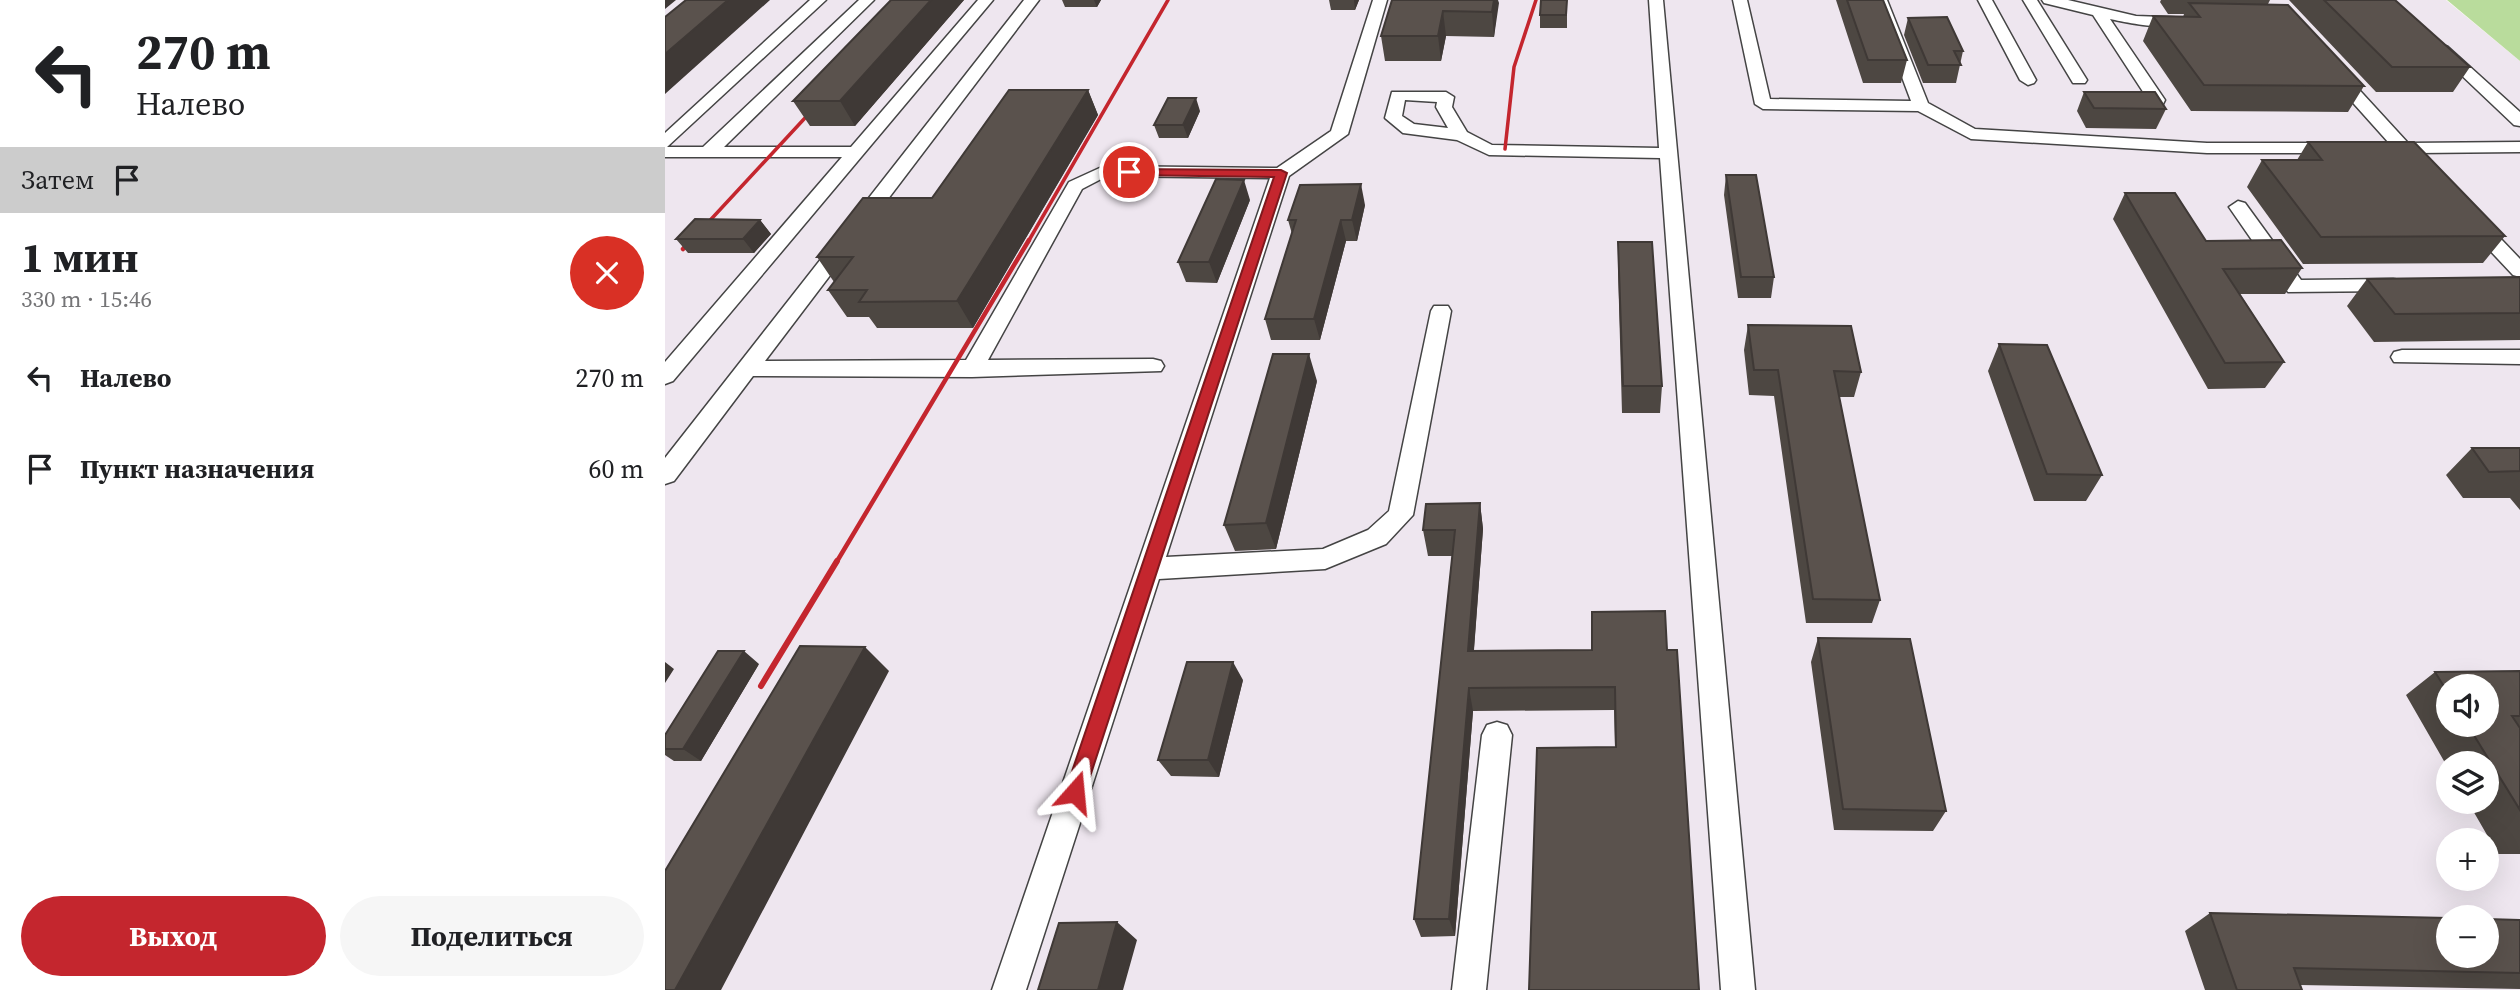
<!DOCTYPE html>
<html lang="ru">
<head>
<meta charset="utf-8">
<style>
  body { margin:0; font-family:"Source Serif 4",serif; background:#f6f6f6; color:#202124; height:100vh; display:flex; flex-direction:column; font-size:26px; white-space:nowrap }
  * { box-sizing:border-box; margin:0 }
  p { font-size:23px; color:#757577 }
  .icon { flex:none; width:38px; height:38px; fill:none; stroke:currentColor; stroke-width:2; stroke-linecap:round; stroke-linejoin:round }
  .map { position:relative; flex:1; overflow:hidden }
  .drawer { display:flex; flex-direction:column; background:#fff; width:665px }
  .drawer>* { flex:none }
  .hud { background:#fff; color:#202124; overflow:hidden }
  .controls { position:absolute; left:1771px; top:674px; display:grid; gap:14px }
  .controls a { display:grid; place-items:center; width:63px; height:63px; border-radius:50%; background:#fff; box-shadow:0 7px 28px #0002; font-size:35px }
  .pin { position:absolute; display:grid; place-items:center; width:60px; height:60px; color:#fff; margin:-30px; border:4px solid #fff; border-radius:50%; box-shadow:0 2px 7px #0007 }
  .me { position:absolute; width:77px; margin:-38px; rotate:18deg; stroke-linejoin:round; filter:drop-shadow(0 0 5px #0008) }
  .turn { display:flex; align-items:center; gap:24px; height:147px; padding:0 21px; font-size:32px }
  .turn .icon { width:91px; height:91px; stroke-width:2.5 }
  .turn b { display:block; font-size:49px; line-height:60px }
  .then { display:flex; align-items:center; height:66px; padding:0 21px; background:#0003; gap:14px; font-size:26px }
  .round { display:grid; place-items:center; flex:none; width:74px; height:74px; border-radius:37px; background:#f6f6f6 }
  .summary { display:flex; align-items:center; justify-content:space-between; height:119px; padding:0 21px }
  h1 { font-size:42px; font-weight:700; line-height:52px }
  .cta { display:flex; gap:14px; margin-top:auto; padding:14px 21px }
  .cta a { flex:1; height:80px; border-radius:42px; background:#c4262e; color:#fff; font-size:28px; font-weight:700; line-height:80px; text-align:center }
  .cta a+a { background:#f6f6f6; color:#202124 }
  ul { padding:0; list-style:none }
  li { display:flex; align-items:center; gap:21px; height:91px; padding:0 21px }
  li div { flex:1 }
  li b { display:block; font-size:26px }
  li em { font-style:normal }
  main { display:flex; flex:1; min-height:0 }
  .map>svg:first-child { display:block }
  .industrial { fill:#eee6ef; fill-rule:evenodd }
  .forest { fill:#b9dc9c }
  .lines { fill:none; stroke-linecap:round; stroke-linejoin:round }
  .minor-casing { stroke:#444; stroke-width:3 }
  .minor { fill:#fff; fill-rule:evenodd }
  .rail-far2 { stroke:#c4262e; stroke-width:3.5 }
  .rail-far1 { stroke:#c4262e; stroke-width:4.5 }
  .rail { stroke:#c4262e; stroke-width:6 }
  .wall { fill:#4d4742; fill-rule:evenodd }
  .shaded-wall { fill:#3f3936 }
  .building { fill:#5a524d; stroke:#3f3936; stroke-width:2 }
  .route { fill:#c4262e; stroke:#7f191e; stroke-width:2 }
</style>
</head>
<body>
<main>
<section class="drawer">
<div class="hud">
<div class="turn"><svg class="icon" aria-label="left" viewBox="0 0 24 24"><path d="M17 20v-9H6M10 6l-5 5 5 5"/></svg><div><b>270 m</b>Налево</div></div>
<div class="then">Затем<svg class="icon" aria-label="arrive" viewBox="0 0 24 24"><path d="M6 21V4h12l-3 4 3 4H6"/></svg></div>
</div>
<div class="summary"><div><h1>1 мин</h1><p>330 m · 15:46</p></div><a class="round" style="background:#d93025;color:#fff"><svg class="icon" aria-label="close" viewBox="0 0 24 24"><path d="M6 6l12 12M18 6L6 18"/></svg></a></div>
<ul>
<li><svg class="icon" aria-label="left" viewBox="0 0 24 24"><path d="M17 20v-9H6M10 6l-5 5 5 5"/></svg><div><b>Налево</b></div><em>270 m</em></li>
<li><svg class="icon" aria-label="arrive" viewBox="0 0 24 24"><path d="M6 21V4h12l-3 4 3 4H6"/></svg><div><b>Пункт назначения</b></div><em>60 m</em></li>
</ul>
<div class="cta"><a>Выход</a><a>Поделиться</a></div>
</section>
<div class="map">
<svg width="1855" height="990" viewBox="0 0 1855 990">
  <rect width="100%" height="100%" fill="#fffdf5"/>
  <!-- industrial -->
  <path class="industrial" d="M 0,0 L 1781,0 L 1855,61 L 1855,990 L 0,990 ZM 1783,686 L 1822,686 L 1822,724 L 1783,724 ZM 1783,763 L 1822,763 L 1822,802 L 1783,802 ZM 1783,840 L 1822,840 L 1822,878 L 1783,878 ZM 1783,917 L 1822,917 L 1822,956 L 1783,956 Z"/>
  <!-- forest -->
  <path class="forest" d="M 1782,0 L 1855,0 L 1855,61 Z"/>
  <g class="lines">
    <defs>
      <path id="minor" d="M 145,0 L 161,0 L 2,147 L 38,147 L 194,0 L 209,0 L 59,147 L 186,147 L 313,0 L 328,0 L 8,381 L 0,384 L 0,362 L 177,157 L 0,157 L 0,133 Z
        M 359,0 L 374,0 L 100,361 L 301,360 L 404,182 L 439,166 L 612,168 L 666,131 L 708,0 L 722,0 L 683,134 L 624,176 L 501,557 L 658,549 L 703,530 L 724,511 L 766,311 L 769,306 L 783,306 L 786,311 L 748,515 L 721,544 L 660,569 L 494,579 L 361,990 L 327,990 L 605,178 L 442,176 L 417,189 L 323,360 L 488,359 L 496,361 L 499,366 L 496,371 L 307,377 L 88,376 L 9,481 L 0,484 L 0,458 Z
        M 984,0 L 998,0 L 1090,990 L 1056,990 L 995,158 L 824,155 L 792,140 L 738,133 L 720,118 L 727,92 L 781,92 L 789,97 L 787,107 L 802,132 L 827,145 L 994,148 ZM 740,100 L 772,102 L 771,107 L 783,128 L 749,124 L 737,116 Z
        M 1068,0 L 1082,0 L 1105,99 L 1246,101 L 1208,0 L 1222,0 L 1263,103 L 1310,129 L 1542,143 L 1672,143 L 1681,148 L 1672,153 L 1542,153 L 1306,139 L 1253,111 L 1098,109 L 1090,104 Z
        M 1313,0 L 1327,0 L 1371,80 L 1369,83 L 1363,85 L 1355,80 Z
        M 1358,0 L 1372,0 L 1422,80 L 1420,83 L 1408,83 Z
        M 1377,0 L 1403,0 L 1471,16 L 1524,18 L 1526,21 C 1513,33 1463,23 1445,19 L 1500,100 L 1498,104 L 1486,104 L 1428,15 L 1379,3 Z
        M 1778,45 L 1783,47 L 1855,112 L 1855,126 L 1849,125 L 1773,53 L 1770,50 L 1773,47 Z
        M 1670,68 L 1676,70 L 1743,143 L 1855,142 L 1855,152 L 1752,153 L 1751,159 L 1745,160 L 1734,153 L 1717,152 L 1714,148 L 1717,144 L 1724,143 L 1664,76 L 1662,73 L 1664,70 Z
        M 1573,201 L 1580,203 L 1636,280 L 1728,279 L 1735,280 L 1738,285 L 1735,290 L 1728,291 L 1623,292 L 1564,207 Z
        M 1809,216 L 1816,218 L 1855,259 L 1855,277 L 1848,275 L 1802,226 L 1799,222 L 1802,218 Z
        M 1737,350 L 1855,350 L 1855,364 L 1729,362 L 1726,357 L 1729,352 Z
        M 832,722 L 842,725 L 847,735 L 821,990 L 787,990 L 817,735 L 822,725 Z"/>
    </defs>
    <!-- minor casing -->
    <use href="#minor" class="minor-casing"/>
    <!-- minor -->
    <use href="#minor" class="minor"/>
    <!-- rail-far2 -->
    <path class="rail-far2" d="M 840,149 L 849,67 L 871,0
      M 25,242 L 152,105
      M 363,242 L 503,0"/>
    <!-- rail-far1 -->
    <path class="rail-far1" d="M 18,249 L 26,240
      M 171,563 L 364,240"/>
    <!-- rail -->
    <path class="rail" d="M 96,686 L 172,561"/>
  </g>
  <!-- wall -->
  <path class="wall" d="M 226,0 L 299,0 L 190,126 L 145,126 L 128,101 Z
    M 397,0 L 436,0 L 432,7 L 400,7 Z
    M 664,0 L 694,0 L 690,10 L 666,10 Z
    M 727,0 L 833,0 L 829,37 L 781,36 L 776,61 L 720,61 L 716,36 Z
    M 1171,0 L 1218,0 L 1242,60 L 1236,83 L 1198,83 Z
    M 1496,0 L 1605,0 L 1603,4 L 1699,86 L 1683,112 L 1526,111 L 1478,41 L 1488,16 L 1518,17 L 1519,14 L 1503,14 L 1495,2 Z
    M 1624,0 L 1730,0 L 1805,67 L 1788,92 L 1711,92 Z
    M 902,11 L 902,28 L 875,28 L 875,15 Z
    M 1243,18 L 1298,51 L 1291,83 L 1258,83 L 1239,35 Z
    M 423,90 L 433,115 L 308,328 L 212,328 L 204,317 L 182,317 L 163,290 L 169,282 L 152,257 L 267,198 Z
    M 1419,92 L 1501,109 L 1491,129 L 1421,128 L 1412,111 Z
    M 535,111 L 523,138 L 494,138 L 489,125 Z
    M 1643,142 L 1840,236 L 1818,263 L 1638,264 L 1582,187 L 1597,160 L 1632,160 Z
    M 1061,175 L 1109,277 L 1106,298 L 1073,298 L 1059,195 Z
    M 1460,193 L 1541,241 L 1637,268 L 1620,294 L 1575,294 L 1619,362 L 1600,388 L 1543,389 L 1448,219 Z
    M 585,200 L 552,283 L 521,282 L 513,262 Z
    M 700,205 L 692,241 L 681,241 L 655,340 L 606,340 L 600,319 L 627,234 L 623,220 Z
    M 95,220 L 106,234 L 89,253 L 23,253 L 11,239 Z
    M 953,242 L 997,386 L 995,413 L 957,413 L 953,269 Z
    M 1855,277 L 1855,340 L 1709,342 L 1682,306 L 1702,279 Z
    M 1083,325 L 1196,372 L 1189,397 L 1174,397 L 1215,600 L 1207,623 L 1141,623 L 1109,396 L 1084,395 L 1079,350 Z
    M 1334,344 L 1437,475 L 1421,501 L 1369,501 L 1323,371 Z
    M 652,381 L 611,549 L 570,551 L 559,525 Z
    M 1807,448 L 1855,448 L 1855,510 L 1845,498 L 1798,498 L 1781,475 Z
    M 815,503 L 818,529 L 809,650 L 1002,650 L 1034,990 L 950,747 L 949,710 L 808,711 L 790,936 L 756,937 L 749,919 L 787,556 L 763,556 L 758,530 Z
    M 1153,638 L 1281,811 L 1268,831 L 1169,830 L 1146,662 Z
    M 94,664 L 36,761 L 9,761 L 0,755 L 0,735 Z
    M 1855,671 L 1855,854 L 1833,854 L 1803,802 L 1822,802 L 1822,763 L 1783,763 L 1783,768 L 1741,695 L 1770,672 ZM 1783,686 L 1822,724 L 1783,724 Z
    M 578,680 L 554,777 L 506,776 L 493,760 Z
    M 1545,913 L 1855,920 L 1855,989 L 1635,985 L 1637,990 L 1540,990 L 1520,931 Z"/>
  <!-- shaded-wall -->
  <path class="shaded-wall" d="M 0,0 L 11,0 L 0,9 Z
    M 63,0 L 105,0 L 0,94 L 0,54 Z
    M 266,0 L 299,0 L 190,126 L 175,101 Z
    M 429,0 L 436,0 L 432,7 Z
    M 689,0 L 694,0 L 690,10 Z
    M 829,0 L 833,0 L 834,3 L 829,37 L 827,12 Z
    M 778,11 L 781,36 L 776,61 L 773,36 Z
    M 423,90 L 433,115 L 308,328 L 292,301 Z
    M 531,98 L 535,111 L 523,138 L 518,125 Z
    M 579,180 L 585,200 L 552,283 L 544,262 Z
    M 696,184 L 700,205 L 692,241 L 687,220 Z
    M 95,220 L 106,234 L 89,253 L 78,239 Z
    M 676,220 L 681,241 L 655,340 L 649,319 Z
    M 644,354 L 652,381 L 611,549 L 601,523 Z
    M 815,503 L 818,529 L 807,674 L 803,651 Z
    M 200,647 L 224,671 L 56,990 L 10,990 Z
    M 79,651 L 94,664 L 36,761 L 18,749 Z
    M 0,662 L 9,669 L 0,683 Z
    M 568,662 L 578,680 L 554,777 L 543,760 Z
    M 804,688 L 808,711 L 790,936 L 784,919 Z
    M 452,922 L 472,940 L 458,990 L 433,990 Z"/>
  <!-- building -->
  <path class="building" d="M 21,0 L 63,0 L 0,54 L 0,17 Z
    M 226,0 L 266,0 L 175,101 L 128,101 Z
    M 727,0 L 829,0 L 827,12 L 778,11 L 773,36 L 716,36 Z
    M 876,0 L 902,0 L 901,15 L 875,15 Z
    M 1182,0 L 1218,0 L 1242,60 L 1203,60 Z
    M 1659,0 L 1730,0 L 1805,67 L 1727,67 Z
    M 1524,3 L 1623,5 L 1699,86 L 1539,85 L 1488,16 L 1535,17 Z
    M 1282,17 L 1298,51 L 1289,51 L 1296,65 L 1263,65 L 1243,18 Z
    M 344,90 L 423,90 L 292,301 L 194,302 L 202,290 L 163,290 L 188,257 L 152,257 L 198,198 L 267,198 Z
    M 1419,92 L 1490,92 L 1501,109 L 1429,108 Z
    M 503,98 L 531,98 L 518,125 L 489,125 Z
    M 1643,142 L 1749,142 L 1840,236 L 1656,237 L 1597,160 L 1657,160 Z
    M 1061,175 L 1091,175 L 1109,277 L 1076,277 Z
    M 551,179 L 579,180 L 544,262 L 513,262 Z
    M 696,184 L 687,220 L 676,220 L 649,319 L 600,319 L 631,220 L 623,220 L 635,185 Z
    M 1460,193 L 1510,193 L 1541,241 L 1616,240 L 1637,268 L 1558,269 L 1619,362 L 1560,363 Z
    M 30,219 L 95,220 L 78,239 L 11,239 Z
    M 953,242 L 987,242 L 997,386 L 958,386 Z
    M 1855,277 L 1855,313 L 1730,314 L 1702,279 Z
    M 1083,325 L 1186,326 L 1196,372 L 1169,371 L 1215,600 L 1148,599 L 1113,370 L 1089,370 Z
    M 1334,344 L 1382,345 L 1437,475 L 1382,474 Z
    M 608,354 L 644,354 L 601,523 L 559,525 Z
    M 1807,448 L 1855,448 L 1855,471 L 1824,472 Z
    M 815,503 L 803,651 L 927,650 L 927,612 L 1000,611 L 1002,650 L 1012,650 L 1034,990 L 864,990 L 872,748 L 951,747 L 950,687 L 804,688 L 784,919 L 749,919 L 790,530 L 758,530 L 761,504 Z
    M 1153,638 L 1245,639 L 1281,811 L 1178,809 Z
    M 135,646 L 200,647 L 10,990 L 0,990 L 0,871 Z
    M 53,651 L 79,651 L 18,749 L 0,749 L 0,735 Z
    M 522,662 L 568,662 L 543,760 L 493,760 Z
    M 1855,671 L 1855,716 L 1847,716 L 1855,728 L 1855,810 L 1802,724 L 1822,724 L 1822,686 L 1783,686 L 1783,693 L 1770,672 Z
    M 1545,913 L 1783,918 L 1783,956 L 1822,956 L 1822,919 L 1855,920 L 1855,973 L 1629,968 L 1637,990 L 1572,990 Z
    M 452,922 L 433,990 L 373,990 L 394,923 Z"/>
  <!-- route -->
  <path class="route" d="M 460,169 L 616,170 L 622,173 L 420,792 L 417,798 L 410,801 L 403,798 L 400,792 L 609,177 L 464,175 L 458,172 Z"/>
</svg>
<div class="controls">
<a><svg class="icon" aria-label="sound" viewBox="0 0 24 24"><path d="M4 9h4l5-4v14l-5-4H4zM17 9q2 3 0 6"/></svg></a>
<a><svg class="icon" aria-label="layers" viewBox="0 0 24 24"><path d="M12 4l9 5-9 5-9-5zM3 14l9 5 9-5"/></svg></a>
<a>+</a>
<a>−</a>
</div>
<div class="pin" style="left:464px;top:172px;background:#d93025"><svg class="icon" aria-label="arrive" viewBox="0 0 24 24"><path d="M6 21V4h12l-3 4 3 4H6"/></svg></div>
<svg class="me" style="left:410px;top:792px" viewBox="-20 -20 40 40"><path d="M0-17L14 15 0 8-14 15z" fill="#c4262e" stroke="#fff" stroke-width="4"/></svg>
</div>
</main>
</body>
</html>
